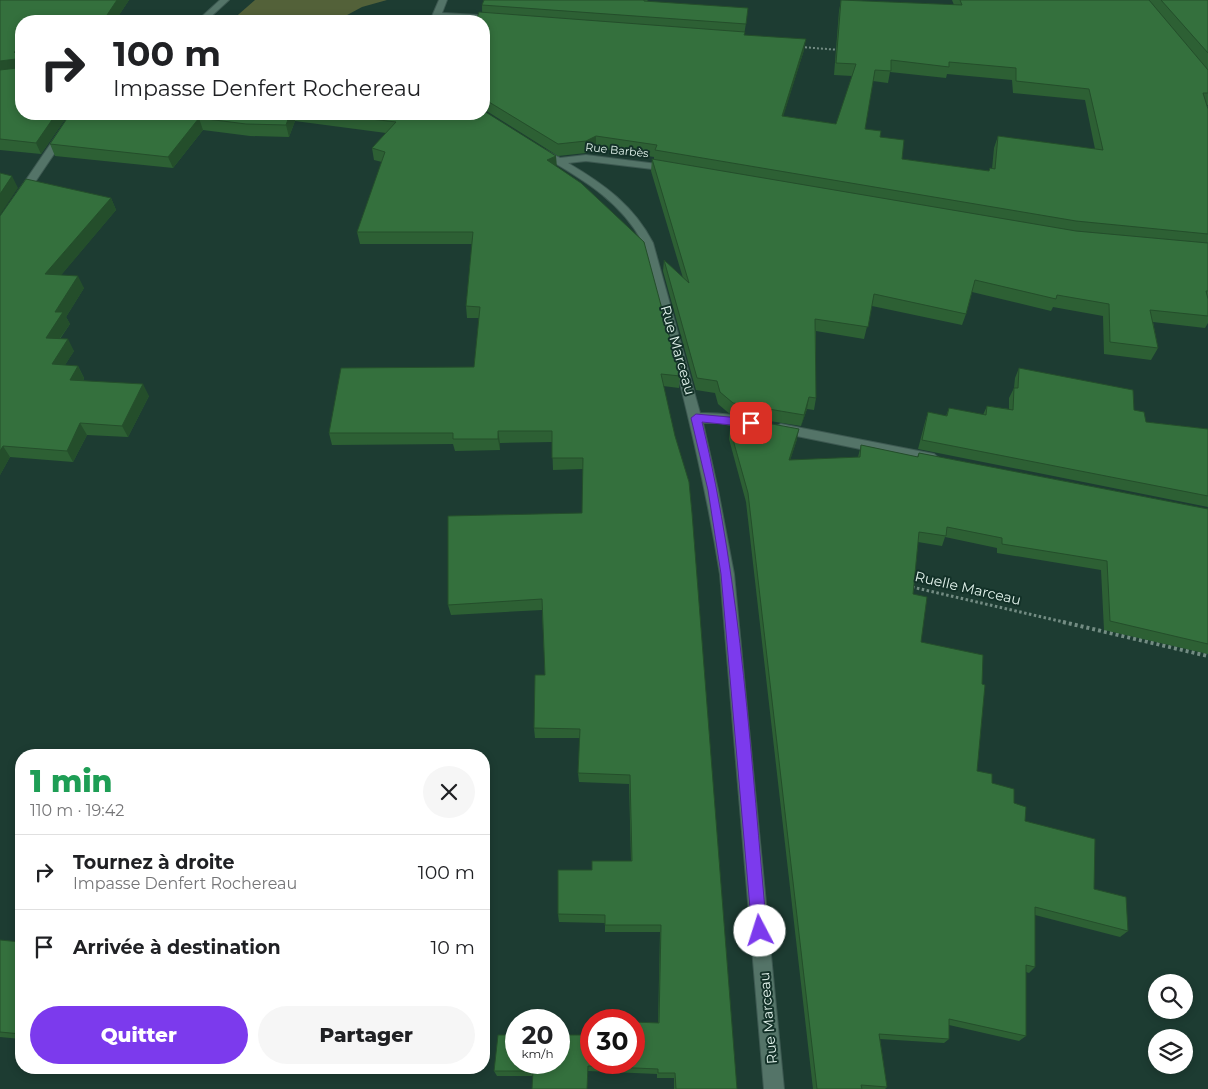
<!DOCTYPE html>
<html lang="fr">
<head>
<meta charset="utf-8">
<style>
  body { margin:0; font-family:Montserrat,sans-serif; background:#f6f6f6; color:#202124; height:100vh; display:flex; flex-direction:column; font-size:19px; white-space:nowrap }
  * { box-sizing:border-box; margin:0 }
  p { font-size:16px; color:#757577 }
  .icon { flex:none; width:28px; height:28px; fill:none; stroke:currentColor; stroke-width:2; stroke-linecap:round; stroke-linejoin:round }
  .map { position:relative; flex:1; overflow:hidden }
  .panel { position:absolute; left:15px; top:749px; width:475px; height:325px; display:flex; flex-direction:column; background:#fff; border-radius:20px; box-shadow:0 2px 8px #0003 }
  .panel>* { flex:none }
  .top-card { position:absolute; left:15px; top:15px; width:475px; height:105px; border-radius:20px; box-shadow:0 2px 8px #0003; background:#fff; color:#202124; overflow:hidden }
  .controls { position:absolute; left:1148px; top:974px; display:grid; gap:10px }
  .controls a { display:grid; place-items:center; width:45px; height:45px; border-radius:50%; background:#fff; box-shadow:0 2px 8px #0003; font-size:25px }
  .speed { position:absolute; left:505px; top:1009px; display:flex; gap:10px; font-size:25px; font-weight:700; text-align:center }
  .speed>* { display:grid; place-content:center; width:65px; height:65px; border-radius:50%; background:#fff; box-shadow:0 2px 8px #0003; line-height:1 }
  .speed small { font-size:12px; font-weight:400 }
  .speed .limit { border:8px solid #d22; background:#fff; color:#111 }
  .pin { position:absolute; display:grid; place-items:center; width:42px; height:42px; color:#fff; margin:-21px; border-radius:10px; box-shadow:0 2px 8px #0006 }
  .me { position:absolute; width:55px; margin:-28px; rotate:355deg; stroke-linejoin:round; filter:drop-shadow(0 0 4px #0008) }
  .turn { display:flex; align-items:center; gap:18px; height:105px; padding:0 15px; font-size:22px }
  .turn .icon { width:65px; height:65px; stroke-width:2.5 }
  .turn b { display:block; font-size:35px; line-height:42px }
  .round { display:grid; place-items:center; flex:none; width:52px; height:52px; border-radius:26px; background:#f6f6f6 }
  .summary { display:flex; align-items:center; justify-content:space-between; height:85px; padding:0 15px }
  h1 { font-size:30px; font-weight:800; line-height:38px; color:#1e9e55 }
  .primary-button { display:flex; gap:10px; margin-top:auto; padding:10px 15px }
  .primary-button a { flex:1; height:58px; border-radius:30px; background:#7c3aed; color:#fff; font-size:20px; font-weight:800; line-height:58px; text-align:center }
  .primary-button a+a { background:#f6f6f6; color:#202124 }
  ul { padding:0; list-style:none }
  li { display:flex; align-items:center; gap:15px; height:75px; padding:0 15px; border-top:1px solid #e0e0e0 }
  li div { flex:1 }
  li b { display:block; font-size:19px }
  li em { font-style:normal }
  .map>svg:first-child { display:block }
  .green { fill:#536139 }
  .lines { fill:none; stroke-linecap:round; stroke-linejoin:round }
  .service-casing { stroke:#3d5951; stroke-width:2 }
  .minor-casing { stroke:#3d5951; stroke-width:2 }
  .tertiary-casing { stroke:#3d5951; stroke-width:2 }
  .path-far2 { stroke:#738c83; stroke-width:2; stroke-dasharray:2 2; stroke-linecap:butt }
  .path-far1 { stroke:#738c83; stroke-width:3; stroke-dasharray:2.5 2.5; stroke-linecap:butt }
  .path { stroke:#738c83; stroke-width:4; stroke-dasharray:3 3; stroke-linecap:butt }
  .service { fill:#547468; fill-rule:evenodd }
  .minor { fill:#547468; fill-rule:evenodd }
  .tertiary { fill:#547468; fill-rule:evenodd }
  .wall { fill:#2d6034; fill-rule:evenodd }
  .shaded-wall { fill:#244e2b }
  .building { fill:#34703d; stroke:#244e2b; fill-rule:evenodd }
  .route { fill:#7c3aed; stroke:#51269a }
  .labels { text-anchor:middle; stroke-width:4; stroke-linejoin:round; paint-order:stroke }
  .far-street-label { font-size:11px; fill:#e3f4ed; stroke:#133128 }
  .street-label { font-size:14px; fill:#e3f4ed; stroke:#133128 }
</style>
</head>
<body>
<div class="map">
<svg width="1208" height="1089" viewBox="0 0 1208 1089">
  <rect width="100%" height="100%" fill="#1d3c32"/>
  <!-- green -->
  <path class="green" d="M 255,0 L 387,0 L 362,7 L 336,21 L 231,21 Z"/>
  <g class="lines">
    <defs>
      <path id="service" d="M 439,0 L 447,0 L 442,13 L 496,16 L 500,19 L 496,22 L 440,18 L 438,21 L 430,21 Z"/>
      <path id="minor" d="M 541,148 L 560,158 L 586,155 L 673,166 L 673,170 L 669,171 L 586,161 L 568,163 C 604,184 634,206 653,243 L 700,413 C 713,413 760,415 766,425 L 760,430 L 720,423 L 703,423 L 718,490 L 734,574 L 784,1089 L 764,1089 L 720,574 C 702,462 673,353 643,243 C 620,199 578,177 538,153 L 538,149 Z
        M 781,424 L 934,454 L 940,459 L 934,464 L 777,432 L 775,429 L 777,426 Z"/>
      <path id="tertiary" d="M 220,0 L 229,0 L 206,21 L 197,21 Z
        M 71,114 L 81,114 L 4,228 L 0,229 L 0,218 Z"/>
    </defs>
    <!-- service casing -->
    <use href="#service" class="service-casing"/>
    <!-- minor casing -->
    <use href="#minor" class="minor-casing"/>
    <!-- tertiary casing -->
    <use href="#tertiary" class="tertiary-casing"/>
    <!-- path-far2 -->
    <path class="path-far2" d="M 801,47 L 840,50"/>
    <!-- path-far1 -->
    <path class="path-far1" d="M 912,587 L 1068,623"/>
    <!-- path -->
    <path class="path" d="M 1063,622 L 1208,656"/>
    <!-- service -->
    <use href="#service" class="service"/>
    <!-- minor -->
    <use href="#minor" class="minor"/>
    <!-- tertiary -->
    <use href="#tertiary" class="tertiary"/>
  </g>
  <!-- wall -->
  <path class="wall" d="M 0,0 L 129,0 L 115,21 L 21,21 L 21,114 L 68,114 L 68,115 L 41,154 L 0,150 Z
    M 484,0 L 648,0 L 647,1 L 747,17 L 744,35 L 804,50 L 783,116 L 836,124 L 852,76 L 834,75 L 839,11 L 841,0 L 954,5 L 952,0 L 1208,0 L 1208,105 L 1207,105 L 1208,109 L 1208,323 L 1205,328 L 1153,322 L 1158,348 L 1151,360 L 1104,354 L 1103,316 L 1053,307 L 1051,311 L 972,292 L 966,314 L 962,325 L 872,306 L 864,339 L 816,331 L 816,398 L 814,410 L 807,409 L 801,426 L 731,415 L 718,404 L 715,393 L 696,390 L 663,271 L 664,260 L 683,278 L 651,171 L 652,159 L 654,160 L 654,157 L 596,148 L 586,153 L 558,156 L 485,110 L 484,111 L 482,5 ZM 890,72 L 946,78 L 947,74 L 1012,80 L 1013,93 L 1085,100 L 1095,149 L 998,136 L 994,148 L 992,169 L 990,168 L 989,171 L 902,159 L 880,137 L 865,129 L 873,81 L 888,83 Z
    M 70,114 L 484,114 L 557,167 L 680,376 L 679,388 L 663,386 L 737,1089 L 674,1089 L 674,1078 L 657,1078 L 657,1074 L 588,1071 L 533,1076 L 497,1076 L 494,1071 L 591,1062 L 658,1023 L 660,932 L 605,932 L 605,923 L 559,922 L 558,914 L 592,870 L 631,861 L 629,784 L 579,782 L 578,773 L 580,738 L 535,738 L 534,728 L 545,675 L 542,610 L 451,615 L 448,605 L 582,513 L 583,469 L 553,470 L 552,442 L 500,443 L 500,450 L 455,451 L 453,444 L 332,445 L 329,433 L 474,367 L 479,318 L 467,318 L 466,306 L 472,244 L 360,244 L 357,232 L 382,162 L 374,160 L 372,148 L 386,133 L 295,121 L 289,137 L 250,136 L 203,130 L 173,168 L 55,156 L 50,144 Z
    M 111,198 L 116,210 L 61,275 L 84,288 L 66,317 L 70,324 L 60,339 L 74,351 L 65,365 L 78,366 L 84,378 L 83,381 L 149,396 L 128,437 L 87,435 L 73,462 L 10,457 L 0,475 L 0,216 Z
    M 1019,368 L 1134,410 L 1146,422 L 1208,429 L 1208,507 L 918,449 L 925,422 L 928,412 L 946,416 L 949,408 L 983,415 L 987,406 L 1009,409 L 1009,398 L 1014,388 L 1015,378 Z
    M 730,429 L 797,439 L 790,460 L 858,457 L 861,445 L 917,457 L 919,453 L 1208,509 L 1208,654 L 1104,630 L 1101,570 L 997,553 L 997,548 L 945,537 L 942,546 L 918,542 L 913,594 L 921,642 L 977,771 L 1014,803 L 1025,821 L 1094,889 L 1128,931 L 1120,937 L 1035,915 L 1035,967 L 1029,973 L 1026,972 L 1026,1036 L 1019,1041 L 949,1025 L 949,1039 L 944,1043 L 880,1039 L 887,1087 L 885,1089 L 813,1089 L 746,502 L 729,439 Z
    M 0,940 L 21,942 L 21,1039 L 0,1037 Z"/>
  <!-- shaded-wall -->
  <path class="shaded-wall" d="M 117,0 L 129,0 L 115,21 L 103,21 Z
    M 806,39 L 804,50 L 780,127 L 782,116 Z
    M 16,59 L 21,70 L 0,74 L 0,61 Z
    M 484,99 L 485,110 L 484,111 Z
    M 56,114 L 68,114 L 68,115 L 41,154 L 36,143 Z
    M 290,114 L 294,114 L 295,121 L 289,137 L 286,125 Z
    M 199,118 L 203,130 L 173,168 L 168,157 Z
    M 596,136 L 596,148 L 586,153 L 586,141 Z
    M 556,156 L 557,168 L 547,160 Z
    M 12,176 L 18,188 L 0,215 L 0,194 Z
    M 111,198 L 116,210 L 52,286 L 45,274 Z
    M 78,276 L 84,288 L 66,317 L 70,324 L 52,349 L 46,338 L 55,312 Z
    M 68,339 L 74,351 L 58,376 L 52,364 Z
    M 78,366 L 84,378 L 77,392 L 70,380 Z
    M 143,384 L 149,396 L 128,437 L 122,426 Z
    M 809,397 L 807,409 L 801,426 L 804,415 Z
    M 80,423 L 87,435 L 73,462 L 67,451 Z
    M 799,429 L 797,439 L 787,470 L 789,460 Z
    M 498,431 L 500,443 L 500,450 L 498,439 Z
    M 3,446 L 10,457 L 0,475 L 0,451 Z"/>
  <!-- building -->
  <path class="building" d="M 0,0 L 117,0 L 103,21 L 21,21 L 21,51 L 14,52 L 21,57 L 21,114 L 38,114 L 36,117 L 42,114 L 56,114 L 36,143 L 0,139 L 0,70 L 17,68 L 16,59 L 0,61 Z
    M 484,0 L 644,0 L 644,1 L 748,8 L 746,24 L 482,5 Z
    M 841,0 L 962,5 L 960,0 L 1149,0 L 1208,70 L 1208,93 L 1203,93 L 1208,109 L 1208,234 L 1076,221 L 655,150 L 657,145 L 596,136 L 586,141 L 558,144 L 484,99 L 484,21 L 476,21 L 479,12 L 745,32 L 744,35 L 806,39 L 782,116 L 836,124 L 856,64 L 836,63 ZM 891,60 L 949,67 L 949,62 L 1016,68 L 1016,81 L 1089,89 L 1103,150 L 998,136 L 995,169 L 990,168 L 989,171 L 902,159 L 904,140 L 880,137 L 881,131 L 865,129 L 875,70 L 891,71 Z
    M 1161,0 L 1208,0 L 1208,53 Z
    M 484,111 L 556,156 L 547,160 L 581,183 L 644,242 L 680,376 L 661,374 L 675,436 L 689,482 L 692,513 L 737,1089 L 676,1089 L 675,1073 L 658,1073 L 658,1069 L 588,1066 L 587,1089 L 532,1089 L 533,1071 L 494,1071 L 498,1035 L 516,1035 L 516,1062 L 559,1062 L 559,1035 L 591,1035 L 591,1062 L 634,1062 L 634,1022 L 659,1023 L 661,925 L 605,925 L 605,915 L 558,914 L 558,870 L 592,870 L 592,861 L 632,861 L 630,775 L 578,773 L 580,729 L 534,728 L 535,675 L 545,675 L 542,599 L 448,605 L 448,516 L 582,513 L 583,458 L 552,458 L 552,431 L 498,431 L 498,439 L 453,439 L 453,433 L 329,433 L 341,368 L 474,367 L 480,307 L 466,306 L 473,232 L 357,232 L 385,152 L 372,148 L 396,122 L 329,114 L 484,114 Z
    M 70,114 L 290,114 L 286,125 L 246,124 L 199,118 L 168,157 L 50,144 Z
    M 652,159 L 1076,231 L 1208,243 L 1208,291 L 1206,291 L 1208,299 L 1208,316 L 1150,310 L 1158,348 L 1110,342 L 1109,304 L 1057,295 L 1056,299 L 975,280 L 966,314 L 874,294 L 868,327 L 815,319 L 816,398 L 809,397 L 804,415 L 733,403 L 720,392 L 717,381 L 697,378 L 664,260 L 689,283 Z
    M 0,173 L 12,176 L 0,194 Z
    M 26,179 L 111,198 L 45,274 L 78,276 L 55,312 L 63,312 L 46,338 L 68,339 L 52,364 L 78,366 L 70,380 L 143,384 L 122,426 L 80,423 L 67,451 L 3,446 L 0,451 L 0,216 Z
    M 1019,368 L 1133,390 L 1134,410 L 1144,412 L 1146,422 L 1208,429 L 1208,496 L 922,440 L 928,412 L 947,416 L 949,408 L 986,415 L 987,406 L 1013,410 L 1014,388 L 1018,388 Z
    M 745,419 L 799,429 L 789,460 L 860,457 L 861,445 L 918,457 L 919,453 L 1208,509 L 1208,644 L 1110,621 L 1107,561 L 1002,544 L 1002,538 L 947,527 L 946,536 L 919,532 L 913,594 L 927,597 L 921,642 L 983,655 L 982,684 L 985,685 L 977,771 L 992,774 L 992,783 L 1014,789 L 1014,803 L 1026,807 L 1025,821 L 1095,839 L 1094,889 L 1126,897 L 1128,931 L 1035,907 L 1035,967 L 1026,965 L 1026,1036 L 949,1019 L 949,1039 L 879,1034 L 887,1087 L 861,1085 L 862,1089 L 817,1089 L 748,493 L 730,429 Z
    M 21,831 L 21,839 L 18,838 Z
    M 0,940 L 21,942 L 21,1034 L 0,1032 Z"/>
  <!-- route -->
  <path class="route" d="M 696,414 L 751,419 L 756,423 L 751,427 L 702,422 C 742,589 751,761 767,931 L 765,936 L 760,938 L 755,936 L 752,931 L 721,574 L 708,490 L 691,418 Z"/>
  <g class="labels">
    <!-- far-street labels -->
    <g class="far-street-label">
      <text transform="translate(617 150) rotate(6)" y="4">Rue Barbès</text>
    </g>
    <!-- street labels -->
    <g class="street-label">
      <text transform="translate(678 350) rotate(74)" y="5">Rue Marceau</text>
      <text transform="translate(968 588) rotate(13)" y="5">Ruelle Marceau</text>
      <text transform="translate(768 1018) rotate(-95)" y="5">Rue Marceau</text>
    </g>
  </g>
</svg>
<div class="controls">
<a><svg class="icon" aria-label="search" viewBox="0 0 24 24"><circle cx="10" cy="10" r="6"/><path d="M15 15l6 6"/></svg></a>
<a><svg class="icon" aria-label="layers" viewBox="0 0 24 24"><path d="M12 4l9 5-9 5-9-5zM3 14l9 5 9-5"/></svg></a>
</div>
<div class="speed"><div>20<small>km/h</small></div><div class="limit">30</div></div>
<div class="pin" style="left:751px;top:423px;background:#d93025"><svg class="icon" aria-label="arrive" viewBox="0 0 24 24"><path d="M6 21V4h12l-3 4 3 4H6"/></svg></div>
<svg class="me" style="left:760px;top:931px" viewBox="-20 -20 40 40"><circle r="19" fill="#fff"/><path d="M0-13L10 11 0 6-10 11z" fill="#7c3aed"/></svg>
<div class="top-card">
<div class="turn"><svg class="icon" aria-label="right" viewBox="0 0 24 24"><path d="M7 20v-9h11M14 6l5 5-5 5"/></svg><div><b>100 m</b>Impasse Denfert Rochereau</div></div>
</div>
<section class="panel">
<div class="summary"><div><h1>1 min</h1><p>110 m · 19:42</p></div><a class="round"><svg class="icon" aria-label="close" viewBox="0 0 24 24"><path d="M6 6l12 12M18 6L6 18"/></svg></a></div>
<ul>
<li><svg class="icon" aria-label="right" viewBox="0 0 24 24"><path d="M7 20v-9h11M14 6l5 5-5 5"/></svg><div><b>Tournez à droite</b><p>Impasse Denfert Rochereau</p></div><em>100 m</em></li>
<li><svg class="icon" aria-label="arrive" viewBox="0 0 24 24"><path d="M6 21V4h12l-3 4 3 4H6"/></svg><div><b>Arrivée à destination</b></div><em>10 m</em></li>
</ul>
<div class="primary-button"><a>Quitter</a><a>Partager</a></div>
</section>
</div>
</body>
</html>
